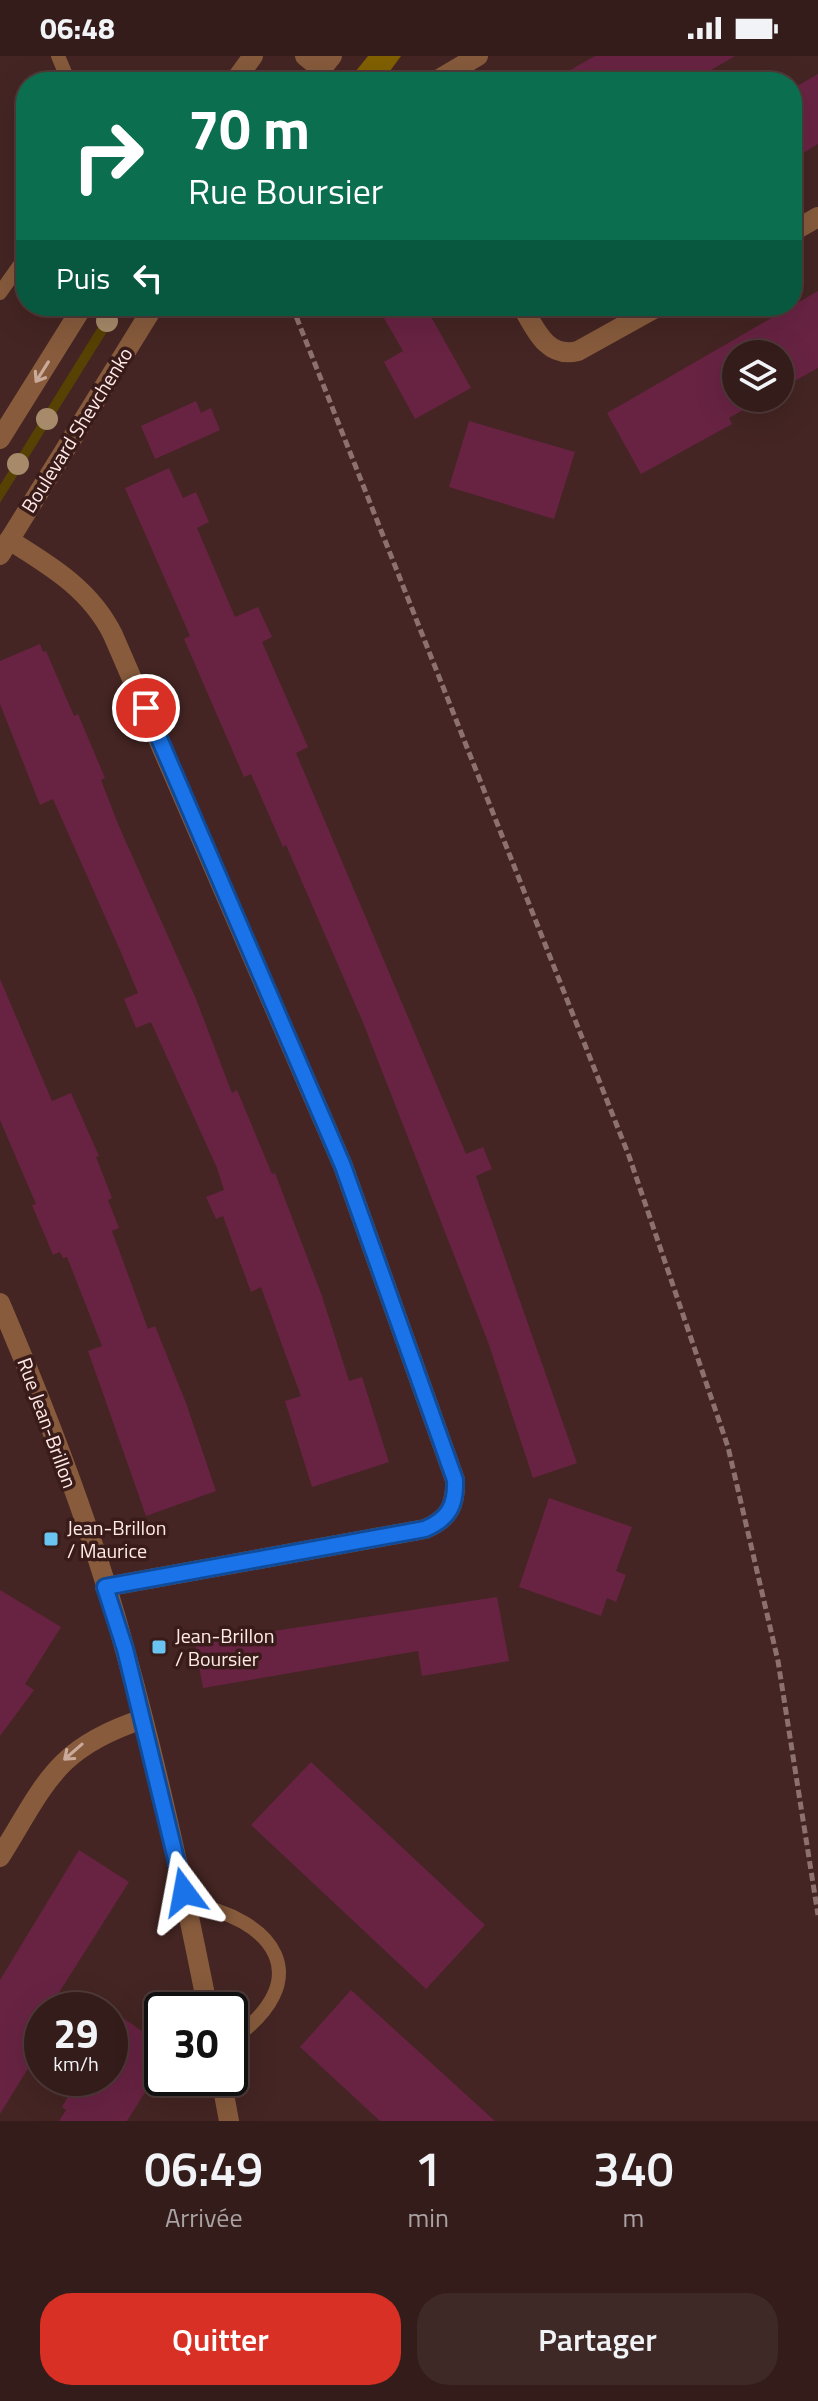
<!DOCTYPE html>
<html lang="fr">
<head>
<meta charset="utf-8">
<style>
  body { margin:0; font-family:"Titillium Web",sans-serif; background:#3e2927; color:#f1f3f6; height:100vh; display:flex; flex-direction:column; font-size:30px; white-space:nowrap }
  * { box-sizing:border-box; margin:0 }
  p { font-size:26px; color:#a9a1a2 }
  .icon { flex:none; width:44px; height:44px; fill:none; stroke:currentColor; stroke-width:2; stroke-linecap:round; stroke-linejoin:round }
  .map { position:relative; height:2065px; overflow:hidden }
  .drawer { display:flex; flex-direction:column; background:#331c1a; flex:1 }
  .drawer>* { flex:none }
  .top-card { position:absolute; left:16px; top:16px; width:786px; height:244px; border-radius:32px; box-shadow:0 8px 32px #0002,0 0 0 2px #4e3a39; background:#0b6e4f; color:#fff; overflow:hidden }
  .fabs { position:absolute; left:722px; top:284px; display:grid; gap:16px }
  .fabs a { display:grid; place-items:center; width:72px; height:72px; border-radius:50%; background:#331c1a; box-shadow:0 8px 32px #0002,0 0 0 2px #4e3a39; font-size:40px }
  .speed { position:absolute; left:24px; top:1936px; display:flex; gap:16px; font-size:40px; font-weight:700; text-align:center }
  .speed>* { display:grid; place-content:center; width:104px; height:104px; border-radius:50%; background:#331c1a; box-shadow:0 8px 32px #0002,0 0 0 2px #4e3a39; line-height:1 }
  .speed small { font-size:20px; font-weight:400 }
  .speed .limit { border:4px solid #111; border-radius:12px; background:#fff; color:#111 }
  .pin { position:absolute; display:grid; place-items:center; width:68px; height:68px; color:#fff; margin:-34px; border:4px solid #fff; border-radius:50%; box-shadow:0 2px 8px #0007 }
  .me { position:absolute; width:88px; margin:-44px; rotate:347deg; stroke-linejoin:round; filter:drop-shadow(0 0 6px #0008) }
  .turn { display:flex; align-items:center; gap:28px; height:168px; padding:0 40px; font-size:36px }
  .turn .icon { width:104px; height:104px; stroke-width:2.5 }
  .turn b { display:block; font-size:56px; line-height:68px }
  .then { display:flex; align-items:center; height:76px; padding:0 40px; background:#0003; gap:16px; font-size:30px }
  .eta { display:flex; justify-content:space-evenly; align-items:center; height:136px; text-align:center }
  .eta b { font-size:48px; font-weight:600; line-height:56px }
  .button { display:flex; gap:16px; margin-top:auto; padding:16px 40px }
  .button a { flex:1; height:92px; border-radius:32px; background:#d93025; color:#fff; font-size:32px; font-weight:600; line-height:92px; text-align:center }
  .button a+a { background:#3e2927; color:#f1f3f6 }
  .status { display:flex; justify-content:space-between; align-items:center; height:56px; padding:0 40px; background:#331c1a; direction:ltr }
  .status svg { height:22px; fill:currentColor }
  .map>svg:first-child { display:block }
  .green { fill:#574103 }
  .forest { fill:#806000 }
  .building { fill:#682343 }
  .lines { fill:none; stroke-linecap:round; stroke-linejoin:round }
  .path { stroke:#8d716f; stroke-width:5; stroke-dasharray:8 4; stroke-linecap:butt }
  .service { stroke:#875b3c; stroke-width:14 }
  .minor { stroke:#875b3c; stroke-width:20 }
  .tertiary { stroke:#875b3c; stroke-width:20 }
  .tree { fill:#a68a69 }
  .oneway { stroke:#c9aa9b }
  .route-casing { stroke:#114b97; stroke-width:20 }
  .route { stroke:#1a73e8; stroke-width:14 }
  .poi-dot { fill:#69c4f1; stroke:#391c1a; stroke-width:3 }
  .labels { text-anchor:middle; stroke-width:7; stroke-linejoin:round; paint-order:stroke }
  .street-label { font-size:20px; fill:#ffeae8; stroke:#391c1a }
  .poi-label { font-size:20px; fill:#ffeae8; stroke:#391c1a; text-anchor:start }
</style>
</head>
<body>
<div class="status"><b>06:48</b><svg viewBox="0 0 49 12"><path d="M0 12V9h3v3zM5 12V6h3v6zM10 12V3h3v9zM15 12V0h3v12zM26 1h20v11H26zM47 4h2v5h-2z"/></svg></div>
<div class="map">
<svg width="818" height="2065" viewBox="0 0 818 2065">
  <rect width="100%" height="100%" fill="#442523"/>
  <!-- green -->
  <path class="green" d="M 111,250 L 123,250 L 0,447 L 0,429 Z"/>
  <!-- forest -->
  <path class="forest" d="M 368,0 L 401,0 L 382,26 L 347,26 Z"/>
  <!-- building -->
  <path class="building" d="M 595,0 L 735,0 L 691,26 L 549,26 Z
    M 818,18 L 818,88 L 792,104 L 792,33 Z
    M 818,235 L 818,312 L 780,333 L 780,298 L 736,298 L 736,342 L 764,342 L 729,362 L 732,368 L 641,418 L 607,357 Z
    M 377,250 L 425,250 L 471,332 L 415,363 L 384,306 L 403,295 Z
    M 196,345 L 201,357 L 211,352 L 220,374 L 155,403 L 141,370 Z
    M 469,365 L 575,396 L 554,463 L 449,431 Z
    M 169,412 L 183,442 L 196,436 L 209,466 L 197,472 L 235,561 L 258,551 L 272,581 L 262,586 L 308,691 L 296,697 L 466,1098 L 483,1091 L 492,1113 L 476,1120 L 577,1407 L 533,1422 L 488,1286 L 362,964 L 286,789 L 283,791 L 251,718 L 244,721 L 184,583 L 190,580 L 125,432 Z
    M 40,588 L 43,596 L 46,595 L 74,660 L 78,658 L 105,722 L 101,724 L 118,768 L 196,943 L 232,1037 L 237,1034 L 272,1118 L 275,1117 L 322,1240 L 349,1325 L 362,1321 L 389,1406 L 312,1431 L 285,1345 L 301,1340 L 286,1300 L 261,1231 L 251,1236 L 223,1160 L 216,1163 L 206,1141 L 224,1134 L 217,1112 L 151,966 L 136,972 L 124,943 L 138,937 L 119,892 L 53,743 L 40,749 L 0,648 L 0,605 Z
    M 0,923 L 52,1045 L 71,1037 L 99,1100 L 96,1101 L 112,1142 L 108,1144 L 119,1172 L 112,1175 L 148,1273 L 155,1270 L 186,1347 L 216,1435 L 146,1460 L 88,1295 L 102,1290 L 67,1201 L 63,1202 L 60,1196 L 53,1199 L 32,1149 L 36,1148 L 0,1064 Z
    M 549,1442 L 632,1471 L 616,1515 L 626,1519 L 616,1546 L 607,1542 L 601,1560 L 519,1531 Z
    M 0,1534 L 61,1571 L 25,1628 L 34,1634 L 0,1680 Z
    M 497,1541 L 509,1605 L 422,1620 L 418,1595 L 203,1632 L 195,1587 Z
    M 311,1706 L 485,1869 L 426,1933 L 251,1769 Z
    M 79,1794 L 129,1826 L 48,1954 L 42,1954 L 42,1990 L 0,2058 L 0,1924 Z
    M 351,1934 L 495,2065 L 380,2065 L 300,1991 Z
    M 110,1953 L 149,1980 L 146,1985 L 162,1995 L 162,2009 L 127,2065 L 59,2065 L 66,2054 L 62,2051 L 79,2022 L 110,2022 Z"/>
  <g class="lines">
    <!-- path -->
    <path class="path" d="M 345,21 L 358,26
      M 292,250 L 629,1100 L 728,1391 L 778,1605 L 818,1859"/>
    <!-- service -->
    <path class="service" d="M 58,0 L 69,26
      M 0,237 L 26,200
      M 186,1847 C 276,1862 319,1924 230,1985"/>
    <!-- minor -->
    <path class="minor" d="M 305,0 L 321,13
      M 434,26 L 478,0
      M 792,176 L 818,161
      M 522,250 C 535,273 547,303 578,295 L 659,250
      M 9,484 C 51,510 91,534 113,579 L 343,1110 L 455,1424 C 456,1449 449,1463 425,1473 L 105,1531
      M 0,1247 C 48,1359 93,1476 125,1594 C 158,1713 184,1833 208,1954
      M 0,1801 C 46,1727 55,1692 143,1663
      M 221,2022 L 229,2065"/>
    <!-- tertiary -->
    <path class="tertiary" d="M 234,26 L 253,0
      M 311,26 L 332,0
      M 0,383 L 83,250
      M 0,499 L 154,250"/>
  </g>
  <!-- trees -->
  <g class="tree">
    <circle cx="107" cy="265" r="11"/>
    <circle cx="47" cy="363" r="11"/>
    <circle cx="18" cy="408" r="11"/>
  </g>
  <!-- one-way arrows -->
  <defs><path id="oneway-shaft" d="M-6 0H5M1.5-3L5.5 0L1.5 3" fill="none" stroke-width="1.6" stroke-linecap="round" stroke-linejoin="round" transform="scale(2)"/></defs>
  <g class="oneway">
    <use href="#oneway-shaft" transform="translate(42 316) rotate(122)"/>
    <use href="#oneway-shaft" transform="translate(73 1696) rotate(139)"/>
  </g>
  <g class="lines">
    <defs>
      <path id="route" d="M 146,652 L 343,1110 L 455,1424 C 456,1449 449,1463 425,1473 L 105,1531 L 125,1593 L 184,1836"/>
    </defs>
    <!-- route casing -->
    <use href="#route" class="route-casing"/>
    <!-- route -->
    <use href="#route" class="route"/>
  </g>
  <!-- markers -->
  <g class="poi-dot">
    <rect x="43" y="1475" width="16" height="16" rx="4"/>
    <rect x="151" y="1583" width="16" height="16" rx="4"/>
  </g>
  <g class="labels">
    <!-- street labels -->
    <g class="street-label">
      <text transform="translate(77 374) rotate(-58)" y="7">Boulevard Shevchenko</text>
      <text transform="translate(47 1367) rotate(70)" y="7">Rue Jean-Brillon</text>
    </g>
    <!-- poi labels -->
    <g class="poi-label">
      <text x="67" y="1479">Jean-Brillon<tspan x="67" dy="23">/ Maurice</tspan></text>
      <text x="175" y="1587">Jean-Brillon<tspan x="175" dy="23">/ Boursier</tspan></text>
    </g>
  </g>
</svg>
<div class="fabs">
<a><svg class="icon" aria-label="layers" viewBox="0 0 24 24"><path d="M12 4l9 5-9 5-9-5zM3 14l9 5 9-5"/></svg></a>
</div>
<div class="speed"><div>29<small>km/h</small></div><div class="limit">30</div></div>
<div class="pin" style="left:146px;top:652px;background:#d93025"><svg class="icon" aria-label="arrive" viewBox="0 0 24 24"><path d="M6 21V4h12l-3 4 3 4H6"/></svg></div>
<svg class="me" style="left:184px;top:1836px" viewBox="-20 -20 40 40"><path d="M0-17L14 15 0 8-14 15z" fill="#1a73e8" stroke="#fff" stroke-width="4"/></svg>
<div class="top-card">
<div class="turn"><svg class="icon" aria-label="right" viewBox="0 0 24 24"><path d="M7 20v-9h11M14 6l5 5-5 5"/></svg><div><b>70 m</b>Rue Boursier</div></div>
<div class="then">Puis<svg class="icon" aria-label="left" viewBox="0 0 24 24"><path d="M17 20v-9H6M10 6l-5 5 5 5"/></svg></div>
</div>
</div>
<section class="drawer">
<div class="eta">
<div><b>06:49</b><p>Arrivée</p></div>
<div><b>1</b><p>min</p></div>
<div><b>340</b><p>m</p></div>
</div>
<div class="button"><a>Quitter</a><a>Partager</a></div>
</section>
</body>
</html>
